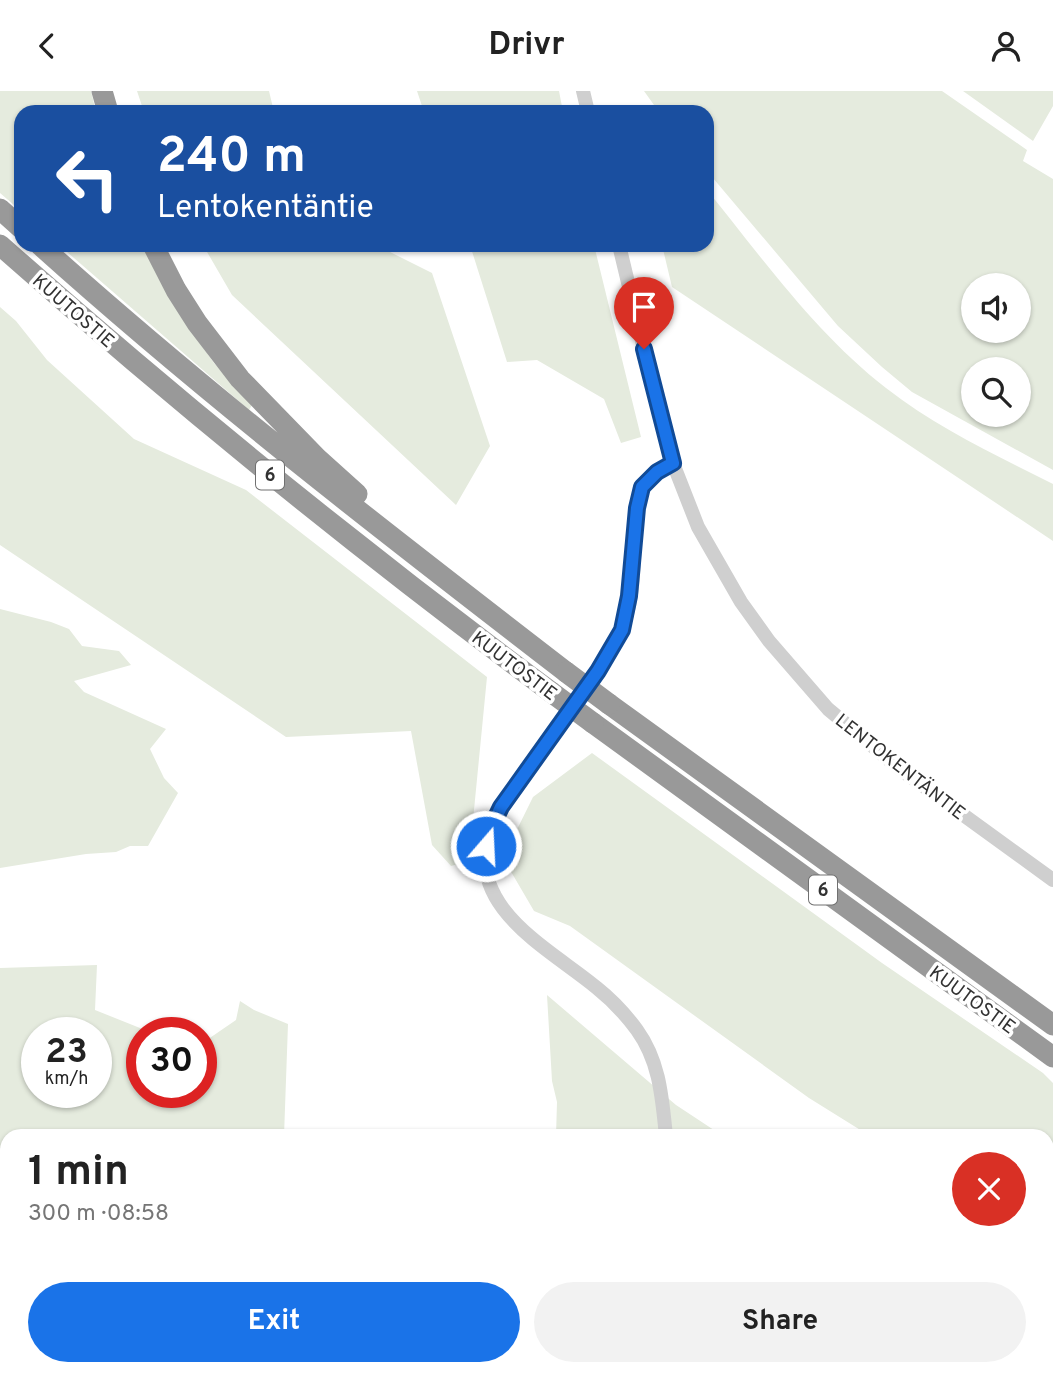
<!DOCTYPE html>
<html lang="en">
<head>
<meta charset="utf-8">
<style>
  body { margin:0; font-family:Overpass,sans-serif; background:#f2f2f2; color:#222; height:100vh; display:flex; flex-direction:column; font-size:26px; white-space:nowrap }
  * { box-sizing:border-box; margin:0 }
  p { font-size:23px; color:#767676 }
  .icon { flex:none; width:38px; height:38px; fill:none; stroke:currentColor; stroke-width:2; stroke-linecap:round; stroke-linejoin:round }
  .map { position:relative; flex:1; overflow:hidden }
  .drawer { position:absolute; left:0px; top:1038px; width:1054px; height:247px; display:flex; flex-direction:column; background:#fff; border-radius:21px 21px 0 0; box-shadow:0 2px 5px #0004 }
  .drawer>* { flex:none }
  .guide { position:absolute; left:14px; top:14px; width:700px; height:147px; border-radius:21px; box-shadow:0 2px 5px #0004; background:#1a4fa0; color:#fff; overflow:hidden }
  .controls { position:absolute; left:961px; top:182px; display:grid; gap:14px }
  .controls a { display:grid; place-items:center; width:70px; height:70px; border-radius:50%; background:#fff; box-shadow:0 2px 5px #0004; font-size:35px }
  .speed { position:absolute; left:21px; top:926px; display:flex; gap:14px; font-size:35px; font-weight:700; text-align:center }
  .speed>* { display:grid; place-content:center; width:91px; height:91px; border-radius:50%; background:#fff; box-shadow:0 2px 5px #0004; line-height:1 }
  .speed small { font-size:18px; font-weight:400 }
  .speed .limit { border:10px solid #d22; background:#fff; color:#111 }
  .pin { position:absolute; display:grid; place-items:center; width:60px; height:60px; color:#fff; margin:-72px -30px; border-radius:50% 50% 50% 0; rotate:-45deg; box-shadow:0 0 7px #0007 }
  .pin .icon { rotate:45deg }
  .me { position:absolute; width:77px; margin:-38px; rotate:19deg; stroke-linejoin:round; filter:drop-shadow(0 0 5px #0008) }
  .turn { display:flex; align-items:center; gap:24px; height:147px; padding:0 28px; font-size:32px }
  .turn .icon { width:91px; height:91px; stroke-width:2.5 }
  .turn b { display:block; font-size:49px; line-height:60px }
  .round { display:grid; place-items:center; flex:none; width:74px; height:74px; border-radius:37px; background:#f2f2f2 }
  .overview { display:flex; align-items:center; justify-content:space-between; height:119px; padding:0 28px }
  h1 { font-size:42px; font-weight:700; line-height:52px }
  .button { display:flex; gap:14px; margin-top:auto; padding:14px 28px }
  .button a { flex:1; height:80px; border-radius:42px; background:#1a73e8; color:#fff; font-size:28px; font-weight:700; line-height:80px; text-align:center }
  .button a+a { background:#f2f2f2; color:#222 }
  header { display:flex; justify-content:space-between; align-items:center; height:91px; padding:0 28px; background:#fff; font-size:32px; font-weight:700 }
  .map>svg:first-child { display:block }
  .green { fill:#e5ebde; fill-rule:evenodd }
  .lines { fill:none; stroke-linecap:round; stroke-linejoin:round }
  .minor { stroke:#cfcfcf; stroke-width:14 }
  .highway { stroke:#999; stroke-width:21 }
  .highway-bridge { stroke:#999; stroke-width:21 }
  .route-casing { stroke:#114b97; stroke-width:18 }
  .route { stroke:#1a73e8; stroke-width:12 }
  .labels { text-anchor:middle; stroke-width:7; stroke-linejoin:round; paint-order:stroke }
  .shield { fill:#fff; stroke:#707070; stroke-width:2 }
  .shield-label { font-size:18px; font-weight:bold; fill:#323232 }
  .street-label { font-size:19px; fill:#323232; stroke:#fff }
</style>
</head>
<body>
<header><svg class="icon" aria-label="back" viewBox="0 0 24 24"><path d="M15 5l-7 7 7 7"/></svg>Drivr<svg class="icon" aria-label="person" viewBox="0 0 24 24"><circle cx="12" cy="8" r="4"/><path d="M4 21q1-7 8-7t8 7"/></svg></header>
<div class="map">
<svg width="1053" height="1283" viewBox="0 0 1053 1283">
  <rect width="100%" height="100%" fill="#fff"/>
  <!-- green -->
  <path class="green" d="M 0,0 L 91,0 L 96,21 L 21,21 L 21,120 L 0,102 Z
    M 137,0 L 269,0 L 274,21 L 144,21 Z
    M 417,0 L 559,0 L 563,21 L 424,21 Z
    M 644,0 L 942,0 L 1027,59 L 1023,70 L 1053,88 L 1053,379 L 912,301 L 882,276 L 838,235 L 707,80 L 707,21 L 659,21 ZM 973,194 L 1018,194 L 1018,240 L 973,240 ZM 973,278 L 1018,278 L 1018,324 L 973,324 Z
    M 963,0 L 1053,0 L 1053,15 L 1033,50 Z
    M 707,99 C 763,168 816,243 886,297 C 937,337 996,364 1053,393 L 1053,450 L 672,196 L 662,154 L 707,154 Z
    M 59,154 L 144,154 L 187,234 L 214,272 L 252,314 L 249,319 Z
    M 203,154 L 376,154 L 432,182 L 490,355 L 456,414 L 232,204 Z
    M 470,154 L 594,154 L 641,346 L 621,352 L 604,308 L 537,269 L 507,271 Z
    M 0,216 L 16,230 L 47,269 L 134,348 L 246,399 L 487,586 L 469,770 L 451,775 L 432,754 L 411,640 L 286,646 L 0,454 Z
    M 0,518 L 51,531 L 69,538 L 82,555 L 119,560 L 131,574 L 74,590 L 84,601 L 166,638 L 150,658 L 164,687 L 178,702 L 148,755 L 130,755 L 116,761 L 86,763 L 0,777 Z
    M 592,662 L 882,872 L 1043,982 L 1053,992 L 1053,1172 L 1047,1168 L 1046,1045 L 870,1045 L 809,1007 L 570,835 L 534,820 L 503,767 L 533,706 Z
    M 97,874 L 95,919 L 150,941 L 142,942 L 142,1001 L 201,1001 L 201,953 L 236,929 L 240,910 L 254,919 L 288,933 L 284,1045 L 7,1045 L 7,1058 L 0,1057 L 0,877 ZM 37,942 L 96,942 L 96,1001 L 37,1001 Z
    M 547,904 L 676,1014 L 723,1045 L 556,1045 L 557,1011 L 552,990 Z
    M 1047,1255 L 1053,1259 L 1053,1283 L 452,1283 L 452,1278 L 1046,1278 Z"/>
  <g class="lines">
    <!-- minor -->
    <path class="minor" d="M 583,0 L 588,21
      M 619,154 L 669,362 L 698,436 L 741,511 L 769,550 L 828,618 L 900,678 L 1053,789
      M 666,1045 C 662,1007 660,971 637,939 C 626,924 612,909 597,897 C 549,857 463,816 490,739 C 498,715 515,696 529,677 C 559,635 600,586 621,540 C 635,510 633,469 636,436 C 637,423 637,405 644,394 C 651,384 662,378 673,371
      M 0,1167 L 7,1168
      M 1046,1216 L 1053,1215
      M 465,1278 L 500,1283
      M 563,1283 L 610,1278"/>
    <!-- highway -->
    <path class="highway" d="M 102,0 L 108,21
      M 0,118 L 21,137
      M 0,154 C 177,311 361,460 551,601
      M 40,154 C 208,305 387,443 566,581
      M 153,154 L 176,199 L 197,232 L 240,288 L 317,367 L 357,403
      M 609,613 L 1053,934
      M 593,632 L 1053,966"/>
    <!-- highway-bridge -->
    <path class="highway-bridge" d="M 566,581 L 609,613
      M 551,601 L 593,632"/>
  </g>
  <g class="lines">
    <defs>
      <path id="route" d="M 486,755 L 489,741 L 501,716 L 598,580 L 622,539 L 629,505 L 637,417 L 642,396 L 657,381 L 673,372 L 644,258"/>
    </defs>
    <!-- route casing -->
    <use href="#route" class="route-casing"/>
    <!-- route -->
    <use href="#route" class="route"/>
  </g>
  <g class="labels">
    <!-- shield labels -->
    <g class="shield">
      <rect x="256" y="369.5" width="28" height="29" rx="5"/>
      <rect x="809" y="784.5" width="28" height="29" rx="5"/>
    </g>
    <g class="shield-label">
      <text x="270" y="390">6</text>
      <text x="823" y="805">6</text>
    </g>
    <!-- street labels -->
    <g class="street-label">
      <text transform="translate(74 219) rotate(41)" y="7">KUUTOSTIE</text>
      <text transform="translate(515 574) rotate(37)" y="7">KUUTOSTIE</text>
      <text transform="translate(901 675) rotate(38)" y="7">LENTOKENTÄNTIE</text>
      <text transform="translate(973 908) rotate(36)" y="7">KUUTOSTIE</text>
    </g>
  </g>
</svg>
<div class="controls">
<a><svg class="icon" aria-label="sound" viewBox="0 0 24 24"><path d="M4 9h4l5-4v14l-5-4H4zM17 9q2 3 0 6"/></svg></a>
<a><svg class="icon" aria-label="search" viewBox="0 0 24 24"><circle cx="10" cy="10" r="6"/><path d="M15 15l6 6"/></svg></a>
</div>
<div class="speed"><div>23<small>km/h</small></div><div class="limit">30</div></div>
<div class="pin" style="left:644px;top:258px;background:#d93025"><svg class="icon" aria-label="arrive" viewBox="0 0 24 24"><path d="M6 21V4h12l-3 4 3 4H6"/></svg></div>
<svg class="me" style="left:486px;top:755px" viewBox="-20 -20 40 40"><circle r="17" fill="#1a73e8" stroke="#fff" stroke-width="3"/><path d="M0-11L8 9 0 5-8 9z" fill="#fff"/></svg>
<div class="guide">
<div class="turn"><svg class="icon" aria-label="left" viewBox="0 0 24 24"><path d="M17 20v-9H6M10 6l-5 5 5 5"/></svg><div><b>240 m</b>Lentokentäntie</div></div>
</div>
<section class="drawer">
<div class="overview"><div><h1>1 min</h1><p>300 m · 08:58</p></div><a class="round" style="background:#d93025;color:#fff"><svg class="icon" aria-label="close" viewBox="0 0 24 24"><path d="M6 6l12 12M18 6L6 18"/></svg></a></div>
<div class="button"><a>Exit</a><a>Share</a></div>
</section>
</div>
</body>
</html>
